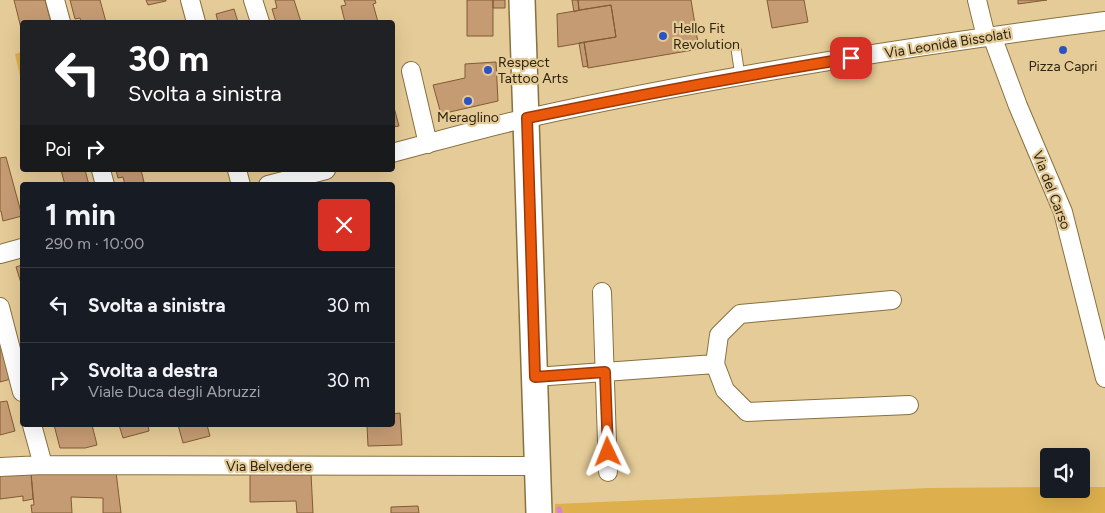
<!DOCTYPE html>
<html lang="it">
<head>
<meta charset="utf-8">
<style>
  body { margin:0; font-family:Figtree,sans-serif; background:#242831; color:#f1f3f6; height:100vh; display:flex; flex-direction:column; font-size:19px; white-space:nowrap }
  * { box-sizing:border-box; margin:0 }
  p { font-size:16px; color:#9ea1a6 }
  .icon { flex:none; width:28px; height:28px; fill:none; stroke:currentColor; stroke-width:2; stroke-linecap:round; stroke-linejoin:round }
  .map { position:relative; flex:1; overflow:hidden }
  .sheet { position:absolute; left:20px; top:182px; width:375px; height:245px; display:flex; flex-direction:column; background:#171b24; border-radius:5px; box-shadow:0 5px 20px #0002 }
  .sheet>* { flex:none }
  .banner { position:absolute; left:20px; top:20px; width:375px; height:152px; border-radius:5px; box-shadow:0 5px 20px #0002; background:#202124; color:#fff; overflow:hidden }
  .fabs { position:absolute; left:1040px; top:448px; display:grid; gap:10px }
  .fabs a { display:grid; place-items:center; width:50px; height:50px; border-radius:5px; background:#171b24; box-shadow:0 5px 20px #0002; font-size:25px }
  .pin { position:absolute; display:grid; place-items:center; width:42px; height:42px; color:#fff; margin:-21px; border-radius:10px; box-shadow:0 2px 8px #0006 }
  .me { position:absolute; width:55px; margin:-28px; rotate:358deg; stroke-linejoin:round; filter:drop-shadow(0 0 4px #0008) }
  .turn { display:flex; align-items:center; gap:18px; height:105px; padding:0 25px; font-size:22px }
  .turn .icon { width:65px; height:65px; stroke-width:2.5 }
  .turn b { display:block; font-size:35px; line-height:42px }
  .then { display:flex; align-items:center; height:48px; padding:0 25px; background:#0003; gap:10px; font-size:19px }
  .round { display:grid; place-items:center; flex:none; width:52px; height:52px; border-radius:5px; background:#242831 }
  .head { display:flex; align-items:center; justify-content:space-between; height:85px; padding:0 25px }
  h1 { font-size:30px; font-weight:700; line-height:38px }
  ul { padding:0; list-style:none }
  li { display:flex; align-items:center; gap:15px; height:75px; padding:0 25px; border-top:1px solid #363941 }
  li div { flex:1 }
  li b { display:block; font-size:19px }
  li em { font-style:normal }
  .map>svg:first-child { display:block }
  .green { fill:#ddb04d }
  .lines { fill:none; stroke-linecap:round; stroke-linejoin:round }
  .stream { stroke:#da7ee0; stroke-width:5 }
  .building { fill:#c59b73; stroke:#815b34 }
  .lane-casing { stroke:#88713f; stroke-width:11 }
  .street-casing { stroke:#88713f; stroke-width:20 }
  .secondary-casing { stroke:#88713f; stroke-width:28 }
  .lane { stroke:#fff; stroke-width:9 }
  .street { stroke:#fff; stroke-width:18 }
  .secondary { stroke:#fff; stroke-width:25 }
  .route-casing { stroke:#983908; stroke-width:12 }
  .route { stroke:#ea580c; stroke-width:9 }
  .poi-dot { fill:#2a54c3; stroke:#e5cb97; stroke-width:2 }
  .labels { text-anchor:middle; stroke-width:4.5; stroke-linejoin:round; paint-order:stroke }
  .poi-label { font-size:14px; fill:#2e240f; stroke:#e5cb97; text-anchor:start }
  .street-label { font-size:14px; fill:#2e240f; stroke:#e5cb97 }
</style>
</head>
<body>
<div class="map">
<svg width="1105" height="513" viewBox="0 0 1105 513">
  <rect width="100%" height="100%" fill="#e5cb97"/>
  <!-- green -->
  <path class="green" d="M 22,52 L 22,85 L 15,54 Z
    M 1049,487 L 1049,489 L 1081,489 L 1081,487 L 1105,487 L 1105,513 L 555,513 L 555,504 L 929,488 Z"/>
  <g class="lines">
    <!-- stream -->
    <path class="stream" d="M 559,509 L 560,513"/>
  </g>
  <!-- building -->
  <path class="building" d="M 14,0 L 45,0 L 51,22 L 22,22 L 22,32 Z
    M 70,0 L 100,0 L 106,22 L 81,22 L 80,18 L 75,19 Z
    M 146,0 L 166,0 L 166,1 L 148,5 Z
    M 275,0 L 294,0 L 301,22 L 276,22 L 272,9 L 277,8 Z
    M 344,0 L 375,0 L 376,3 L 373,4 L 378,22 L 345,22 L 341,6 L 346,5 Z
    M 467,0 L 493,0 L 493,36 L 467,36 Z
    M 493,0 L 505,0 L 505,8 L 493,8 Z
    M 572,0 L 578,0 L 579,10 L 574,12 Z
    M 578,0 L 691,0 L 699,49 L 588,68 L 584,42 L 616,37 L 611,5 L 579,10 Z
    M 767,0 L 804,0 L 808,22 L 772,28 Z
    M 1018,0 L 1047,0 L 1018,4 Z
    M 611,5 L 616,37 L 558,47 L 557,14 Z
    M 234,9 L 238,22 L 218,22 L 216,14 Z
    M 584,42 L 588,66 L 583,67 L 579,43 Z
    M 496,62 L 498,101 L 441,114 L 433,85 L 465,78 L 465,64 Z
    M 392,100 L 399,126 L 392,127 Z
    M 6,157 L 22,216 L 3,221 L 1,211 L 0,211 L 0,158 Z
    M 61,170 L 85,170 L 89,185 L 65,185 Z
    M 116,170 L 141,170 L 144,182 L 134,185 L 125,185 L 123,177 L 118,178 Z
    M 22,265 L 22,286 L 16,267 Z
    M 0,338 L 11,379 L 0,382 Z
    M 7,401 L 15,431 L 0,435 L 0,402 Z
    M 400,413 L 402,445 L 368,446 L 367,425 L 392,425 L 392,414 Z
    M 54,425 L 81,425 L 82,426 L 92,425 L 97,445 L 85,448 L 60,448 Z
    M 119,425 L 148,425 L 149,431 L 123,438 Z
    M 178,425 L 207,425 L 210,436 L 183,443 Z
    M 116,472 L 121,513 L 103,513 L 103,498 L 71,497 L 72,513 L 32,513 L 31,505 L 34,505 L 31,473 Z
    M 31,473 L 33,499 L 23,501 L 23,496 L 0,499 L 0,475 Z
    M 311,473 L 313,513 L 297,513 L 296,501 L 250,502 L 250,474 Z
    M 418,506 L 419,513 L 391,513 L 391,507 Z"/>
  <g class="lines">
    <defs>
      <path id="lane" d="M 736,49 L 740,76"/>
      <path id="street" d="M 55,0 L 61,22
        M 190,0 L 196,22
        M 253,0 L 260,22
        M 977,0 L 986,37
        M 992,36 L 1018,106 L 1063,212 L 1105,378
        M 411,71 L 428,144
        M 392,153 C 438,141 482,128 528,118 C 718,76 912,46 1105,21
        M 101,170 L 105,185
        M 237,170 L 241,185
        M 268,185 L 326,170
        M 0,254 L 22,248
        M 602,292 L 608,472
        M 892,300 L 740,314 L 719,335 L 715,364 L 725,390 L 747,412 L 909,405
        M 0,307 L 22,392
        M 535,377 L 715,364
        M 32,425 L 43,465
        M 0,467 L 43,465 L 538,466"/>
      <path id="secondary" d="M 522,0 L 539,513"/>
    </defs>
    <!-- lane casing -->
    <use href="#lane" class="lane-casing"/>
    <!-- street casing -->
    <use href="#street" class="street-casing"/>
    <!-- secondary casing -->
    <use href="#secondary" class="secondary-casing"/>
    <!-- lane -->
    <use href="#lane" class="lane"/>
    <!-- street -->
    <use href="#street" class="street"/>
    <!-- secondary -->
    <use href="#secondary" class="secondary"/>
  </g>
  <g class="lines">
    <defs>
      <path id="route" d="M 608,452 L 605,372 L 535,377 L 527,118 C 634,96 742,76 851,58"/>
    </defs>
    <!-- route casing -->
    <use href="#route" class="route-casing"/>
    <!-- route -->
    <use href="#route" class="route"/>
  </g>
  <!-- markers -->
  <g class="poi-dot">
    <circle cx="663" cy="36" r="5"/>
    <circle cx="1063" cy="50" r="5"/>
    <circle cx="488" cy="70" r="5"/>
    <circle cx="468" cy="101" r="5"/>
  </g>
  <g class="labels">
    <!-- poi labels -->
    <g class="poi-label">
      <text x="673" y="33">Hello Fit<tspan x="673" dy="16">Revolution</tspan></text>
      <text x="498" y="67">Respect<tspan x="498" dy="16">Tattoo Arts</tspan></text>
      <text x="1063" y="71" text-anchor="middle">Pizza Capri</text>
      <text x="468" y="122" text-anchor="middle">Meraglino</text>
    </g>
    <!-- street labels -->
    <g class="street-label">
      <text transform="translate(948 43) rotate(-9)" y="5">Via Leonida Bissolati</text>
      <text transform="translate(1052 190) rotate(69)" y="5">Via del Carso</text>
      <text x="269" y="471">Via Belvedere</text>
    </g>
  </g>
</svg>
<div class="fabs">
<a><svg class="icon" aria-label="sound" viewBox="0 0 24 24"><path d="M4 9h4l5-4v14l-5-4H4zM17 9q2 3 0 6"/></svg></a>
</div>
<div class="pin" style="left:851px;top:58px;background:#d93025"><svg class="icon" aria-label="arrive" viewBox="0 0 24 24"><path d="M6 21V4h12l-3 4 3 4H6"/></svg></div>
<svg class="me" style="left:608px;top:452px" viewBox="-20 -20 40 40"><path d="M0-17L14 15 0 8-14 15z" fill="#ea580c" stroke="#fff" stroke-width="4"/></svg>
<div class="banner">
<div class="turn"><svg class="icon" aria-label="left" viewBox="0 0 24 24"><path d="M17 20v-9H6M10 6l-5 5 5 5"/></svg><div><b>30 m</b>Svolta a sinistra</div></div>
<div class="then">Poi<svg class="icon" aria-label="right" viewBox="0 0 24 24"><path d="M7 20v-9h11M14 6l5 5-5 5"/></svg></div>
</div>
<section class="sheet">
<div class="head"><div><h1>1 min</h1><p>290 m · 10:00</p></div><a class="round" style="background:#d93025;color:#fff"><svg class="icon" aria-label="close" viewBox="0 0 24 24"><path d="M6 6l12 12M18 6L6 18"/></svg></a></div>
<ul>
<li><svg class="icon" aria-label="left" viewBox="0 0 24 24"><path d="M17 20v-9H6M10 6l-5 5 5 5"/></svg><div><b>Svolta a sinistra</b></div><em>30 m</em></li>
<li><svg class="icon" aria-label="right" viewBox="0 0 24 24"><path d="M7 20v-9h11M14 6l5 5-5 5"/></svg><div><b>Svolta a destra</b><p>Viale Duca degli Abruzzi</p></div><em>30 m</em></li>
</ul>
</section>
</div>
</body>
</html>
